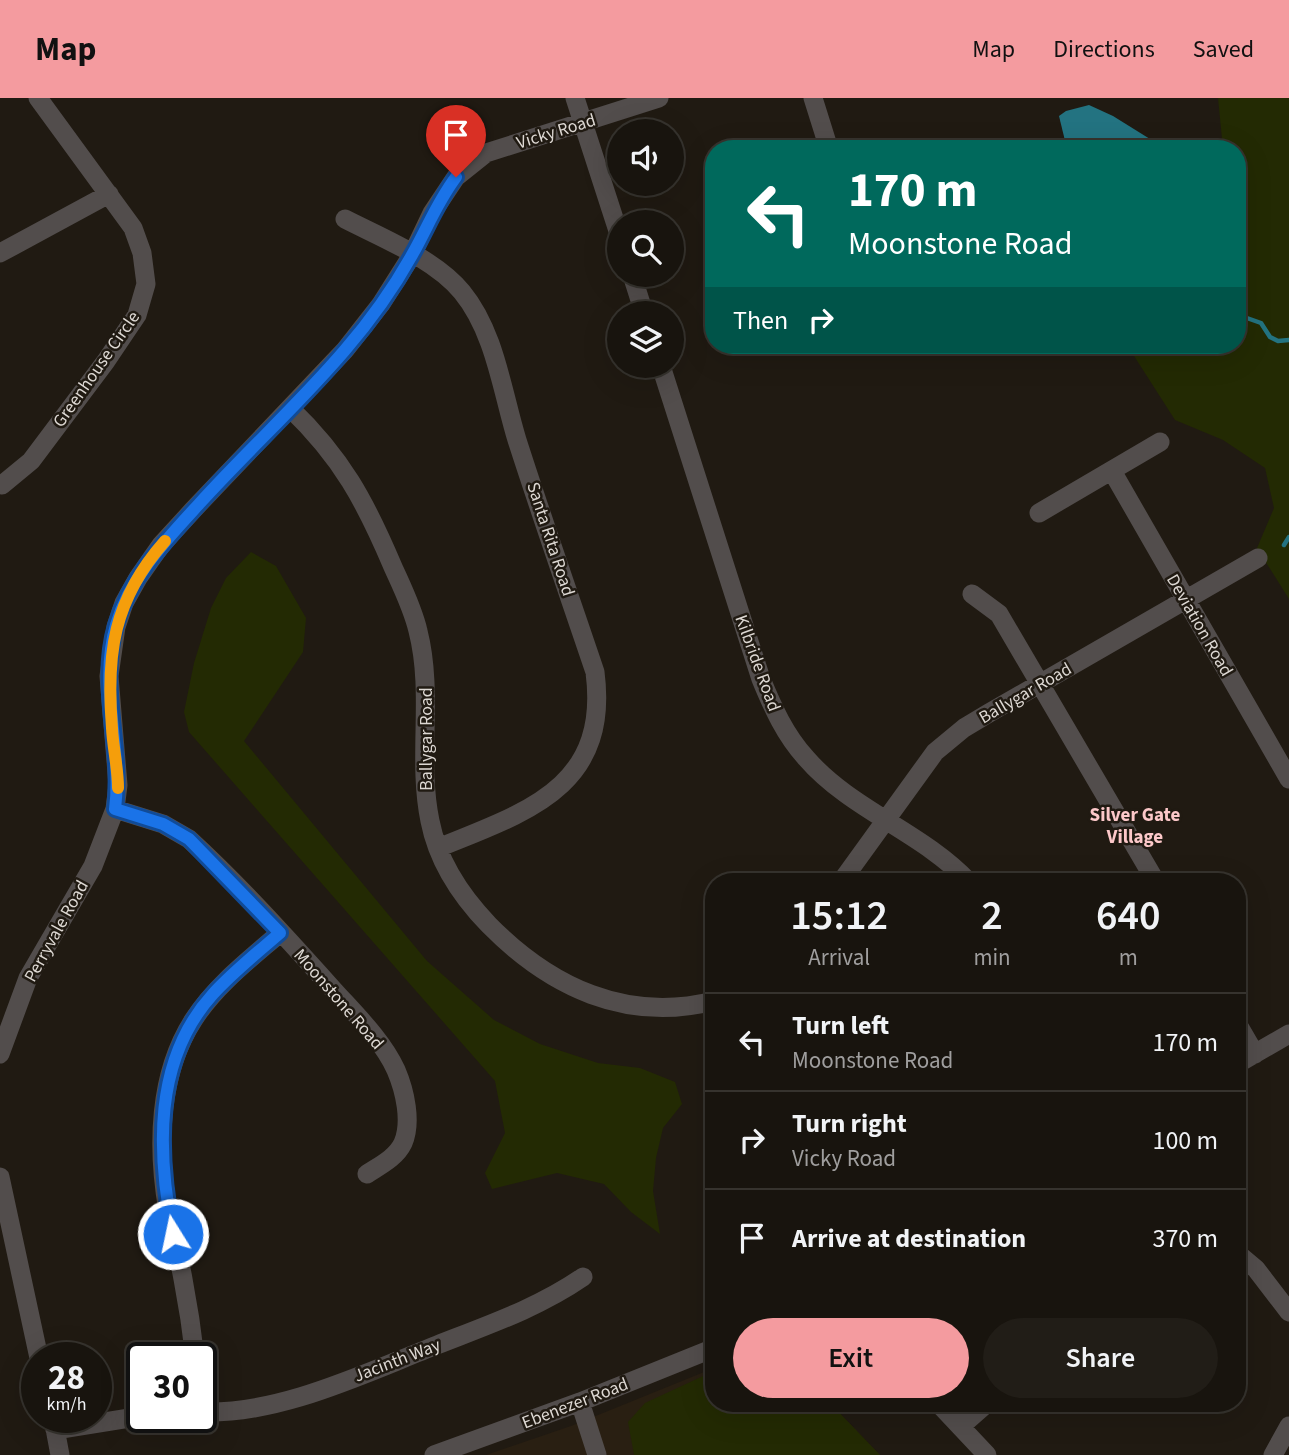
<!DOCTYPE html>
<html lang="en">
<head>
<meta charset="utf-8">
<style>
  body { margin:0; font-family:"Source Sans 3",sans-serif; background:#211d17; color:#f1f3f6; height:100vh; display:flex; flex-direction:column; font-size:26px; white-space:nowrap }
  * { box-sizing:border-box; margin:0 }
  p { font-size:23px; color:#9f9e9e }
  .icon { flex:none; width:38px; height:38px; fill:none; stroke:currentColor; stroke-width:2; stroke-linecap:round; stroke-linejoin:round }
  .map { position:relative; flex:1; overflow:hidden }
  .side { position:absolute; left:705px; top:775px; width:541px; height:539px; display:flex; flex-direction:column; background:#18140e; border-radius:28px; box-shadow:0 7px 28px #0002,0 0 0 2px #36332e }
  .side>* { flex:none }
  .top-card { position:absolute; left:705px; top:42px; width:541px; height:214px; border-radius:28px; box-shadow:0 7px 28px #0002,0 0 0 2px #36332e; background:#00695c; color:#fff; overflow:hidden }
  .controls { position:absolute; left:607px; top:21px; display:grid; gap:14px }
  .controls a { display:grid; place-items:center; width:77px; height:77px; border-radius:50%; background:#18140e; box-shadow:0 7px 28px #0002,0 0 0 2px #36332e; font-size:35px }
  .speed { position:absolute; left:21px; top:1244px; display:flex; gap:14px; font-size:35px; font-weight:700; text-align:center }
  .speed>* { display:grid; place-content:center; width:91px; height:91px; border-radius:50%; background:#18140e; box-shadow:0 7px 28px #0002,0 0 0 2px #36332e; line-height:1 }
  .speed small { font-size:18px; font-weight:400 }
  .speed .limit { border:4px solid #111; border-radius:10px; background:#fff; color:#111 }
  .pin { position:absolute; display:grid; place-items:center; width:60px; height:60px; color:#fff; margin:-72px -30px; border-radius:50% 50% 50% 0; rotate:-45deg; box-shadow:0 0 7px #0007 }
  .pin .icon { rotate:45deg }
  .me { position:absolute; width:77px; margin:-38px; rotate:350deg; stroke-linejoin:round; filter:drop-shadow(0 0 5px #0008) }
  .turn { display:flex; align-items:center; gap:24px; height:147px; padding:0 28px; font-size:32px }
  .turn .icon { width:91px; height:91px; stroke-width:2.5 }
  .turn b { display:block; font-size:49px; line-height:60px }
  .then { display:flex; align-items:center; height:66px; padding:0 28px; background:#0003; gap:14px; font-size:26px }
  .eta { display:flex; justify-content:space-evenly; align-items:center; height:119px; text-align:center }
  .eta b { font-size:42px; font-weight:600; line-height:49px }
  .primary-button { display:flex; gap:14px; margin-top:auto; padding:14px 28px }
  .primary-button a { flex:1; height:80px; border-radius:42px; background:#f49b9f; color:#111; font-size:28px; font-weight:600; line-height:80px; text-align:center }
  .primary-button a+a { background:#211d17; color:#f1f3f6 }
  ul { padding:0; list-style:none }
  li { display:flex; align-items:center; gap:21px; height:98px; padding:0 28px; border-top:2px solid #36332e }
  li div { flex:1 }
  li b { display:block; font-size:26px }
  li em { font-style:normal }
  header { display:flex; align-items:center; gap:42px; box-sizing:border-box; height:98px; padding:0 35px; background:#f49b9f; color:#111 }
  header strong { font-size:33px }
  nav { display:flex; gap:38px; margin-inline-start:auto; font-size:24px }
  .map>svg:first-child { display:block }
  .built { fill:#291f12 }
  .green { fill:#232a03 }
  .water { fill:#237381 }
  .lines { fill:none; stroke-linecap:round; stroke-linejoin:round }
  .stream { stroke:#237381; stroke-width:4.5 }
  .minor { stroke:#524d4c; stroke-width:19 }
  .route-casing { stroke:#114b97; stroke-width:18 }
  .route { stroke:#1a73e8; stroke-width:12 }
  .slow { stroke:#f59e0b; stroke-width:12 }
  .labels { text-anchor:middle; stroke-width:5; stroke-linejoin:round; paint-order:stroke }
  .street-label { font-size:18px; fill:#ddd8d3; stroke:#201a12 }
  .neighbourhood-label { font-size:19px; font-weight:bold; fill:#fcc8c9; stroke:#201a12 }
</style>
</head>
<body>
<header>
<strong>Map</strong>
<nav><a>Map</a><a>Directions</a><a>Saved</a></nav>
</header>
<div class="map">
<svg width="1289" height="1357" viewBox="0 0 1289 1357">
  <rect width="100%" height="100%" fill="#201a12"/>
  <!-- built -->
  <path class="built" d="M 714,1270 L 714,1306 L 831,1306 L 880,1357 L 486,1357 L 571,1328 Z"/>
  <!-- green -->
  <path class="green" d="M 1218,0 L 1289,0 L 1289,501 L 1257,450 L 1274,410 L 1265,370 L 1223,342 L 1175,322 L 1127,247 L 1237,247 L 1237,51 L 1223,51 Z
    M 251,454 L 276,468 L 306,520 L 303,554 L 244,643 L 427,863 L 494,922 L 540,946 L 598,965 L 640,970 L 675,984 L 682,1006 L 663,1030 L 656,1060 L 653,1093 L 660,1136 L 631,1114 L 604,1086 L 557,1075 L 492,1091 L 485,1075 L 505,1035 L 495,983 L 189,634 L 184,614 L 194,565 L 211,510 L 226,480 Z
    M 714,1273 L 714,1306 L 831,1306 L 880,1357 L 634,1357 L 628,1324 L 645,1305 Z"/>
  <!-- water -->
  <path class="water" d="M 1089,7 L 1113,18 L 1166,51 L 1067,51 L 1059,18 L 1066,13 Z"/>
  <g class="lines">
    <!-- stream -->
    <path class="stream" d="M 1237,212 L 1244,219 L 1261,225 L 1270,239 L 1278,243 L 1289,242
      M 1284,447 L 1289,439"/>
    <!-- minor -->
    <path class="minor" d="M 575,0 L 620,139
      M 813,0 L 829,51
      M 345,121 C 382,140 435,161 462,194 C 495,234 502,293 517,342 C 542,420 569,497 595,574 C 610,690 526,714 438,750
      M 0,155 L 109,96
      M 632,177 L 644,215
      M 661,268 L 761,581 C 773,610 785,637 806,660 C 851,712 922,734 969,784
      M 290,310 C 342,360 365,403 393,469 C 402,489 413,511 418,533 C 434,596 417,660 430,723 C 438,764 461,798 489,827 C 550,889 626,925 714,903
      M 1112,373 L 1289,681
      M 2,387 L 31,363 L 106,263 L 137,217 L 146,186 L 142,155 L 133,130 L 38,0
      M 1039,415 L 1160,344
      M 972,496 L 999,516 L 1156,784
      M 115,711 L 163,726 L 189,741 C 239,787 285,838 330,888 C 353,914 382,941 396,972 C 405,993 412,1024 403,1045 C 396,1060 379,1068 367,1076
      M 841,784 L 935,654 L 964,630 L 989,615 L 1258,460
      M 1237,925 L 1255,956
      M 0,956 L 28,880 L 93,768 L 115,711 L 118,687 L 109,578 L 116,529 L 124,505 L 138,480 L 161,447 L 193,412 L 345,252 L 381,206 L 412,157 L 432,115 L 456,79 L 486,55 L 659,0
      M 1237,966 L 1289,936
      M 0,1079 L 39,1260
      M 1237,1155 L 1256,1171 L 1289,1214
      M 195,1260 C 192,1233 188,1207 183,1181 C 179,1158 172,1136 168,1113 C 157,1050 158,976 194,921 C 216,887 250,861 280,835
      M 580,1304 L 597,1357
      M 939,1306 L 987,1357
      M 201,1314 C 280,1317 365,1275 437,1247 C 488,1227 538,1210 583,1179
      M 53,1320 L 60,1357
      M 961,1328 L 986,1306
      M 55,1332 L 142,1318
      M 434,1357 L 580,1304 L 714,1250
      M 1273,1357 L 1289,1328"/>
  </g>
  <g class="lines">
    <defs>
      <path id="route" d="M 173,1136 C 157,1054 153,962 213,896 C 233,874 258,854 280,835 L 189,741 L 163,726 L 115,711 C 123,650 98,588 116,527 C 130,479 166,442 199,406 C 246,354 299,306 345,252 C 370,223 393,191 412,157 C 428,129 436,106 456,79"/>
    </defs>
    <!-- route casing -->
    <use href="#route" class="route-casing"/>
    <!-- route -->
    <use href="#route" class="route"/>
    <!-- slow -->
    <path class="slow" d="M 118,690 C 118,670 113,650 112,630 C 106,556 113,502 165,443"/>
  </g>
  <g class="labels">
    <!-- street labels -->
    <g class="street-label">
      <text transform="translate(556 33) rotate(-17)" y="6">Vicky Road</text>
      <text transform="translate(96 271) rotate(-55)" y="6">Greenhouse Circle</text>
      <text transform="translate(551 441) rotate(72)" y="6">Santa Rita Road</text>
      <text transform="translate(1200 527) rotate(60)" y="6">Deviation Road</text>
      <text transform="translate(758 565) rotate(70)" y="6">Kilbride Road</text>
      <text transform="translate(1025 595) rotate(-30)" y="6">Ballygar Road</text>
      <text transform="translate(426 641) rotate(-90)" y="6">Ballygar Road</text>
      <text transform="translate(56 833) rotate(-61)" y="6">Perryvale Road</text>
      <text transform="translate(339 901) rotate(49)" y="6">Moonstone Road</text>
      <text transform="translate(397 1262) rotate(-21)" y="6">Jacinth Way</text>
      <text transform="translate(575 1305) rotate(-21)" y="6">Ebenezer Road</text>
    </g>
    <!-- neighbourhood labels -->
    <g class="neighbourhood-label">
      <text x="1135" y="723">Silver Gate<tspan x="1135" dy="22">Village</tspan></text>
    </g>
  </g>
</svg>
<div class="controls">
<a><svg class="icon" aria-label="sound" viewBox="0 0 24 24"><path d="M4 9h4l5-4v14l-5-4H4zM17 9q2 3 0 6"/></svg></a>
<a><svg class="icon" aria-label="search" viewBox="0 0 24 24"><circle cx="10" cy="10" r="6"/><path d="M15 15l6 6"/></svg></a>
<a><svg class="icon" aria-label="layers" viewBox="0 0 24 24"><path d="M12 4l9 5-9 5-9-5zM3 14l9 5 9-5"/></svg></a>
</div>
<div class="speed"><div>28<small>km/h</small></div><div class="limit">30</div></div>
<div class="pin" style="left:456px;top:79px;background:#d93025"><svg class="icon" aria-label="arrive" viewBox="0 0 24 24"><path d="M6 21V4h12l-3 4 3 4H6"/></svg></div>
<svg class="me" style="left:173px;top:1136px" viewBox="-20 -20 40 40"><circle r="17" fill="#1a73e8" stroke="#fff" stroke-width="3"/><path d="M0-11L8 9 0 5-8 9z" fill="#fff"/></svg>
<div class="top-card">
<div class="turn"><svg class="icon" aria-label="left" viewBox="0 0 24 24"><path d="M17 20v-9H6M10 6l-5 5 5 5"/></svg><div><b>170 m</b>Moonstone Road</div></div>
<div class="then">Then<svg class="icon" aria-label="right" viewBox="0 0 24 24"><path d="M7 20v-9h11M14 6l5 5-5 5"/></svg></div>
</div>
<section class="side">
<div class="eta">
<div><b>15:12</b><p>Arrival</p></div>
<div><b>2</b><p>min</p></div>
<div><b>640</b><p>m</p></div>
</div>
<ul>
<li><svg class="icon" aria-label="left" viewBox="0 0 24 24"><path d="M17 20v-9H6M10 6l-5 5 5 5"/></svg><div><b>Turn left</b><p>Moonstone Road</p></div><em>170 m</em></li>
<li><svg class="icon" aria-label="right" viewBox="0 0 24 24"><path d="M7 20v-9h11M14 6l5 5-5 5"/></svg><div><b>Turn right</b><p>Vicky Road</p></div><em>100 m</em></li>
<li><svg class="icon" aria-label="arrive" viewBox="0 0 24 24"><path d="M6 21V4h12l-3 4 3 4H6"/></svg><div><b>Arrive at destination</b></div><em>370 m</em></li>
</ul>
<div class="primary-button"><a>Exit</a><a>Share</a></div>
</section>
</div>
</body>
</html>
